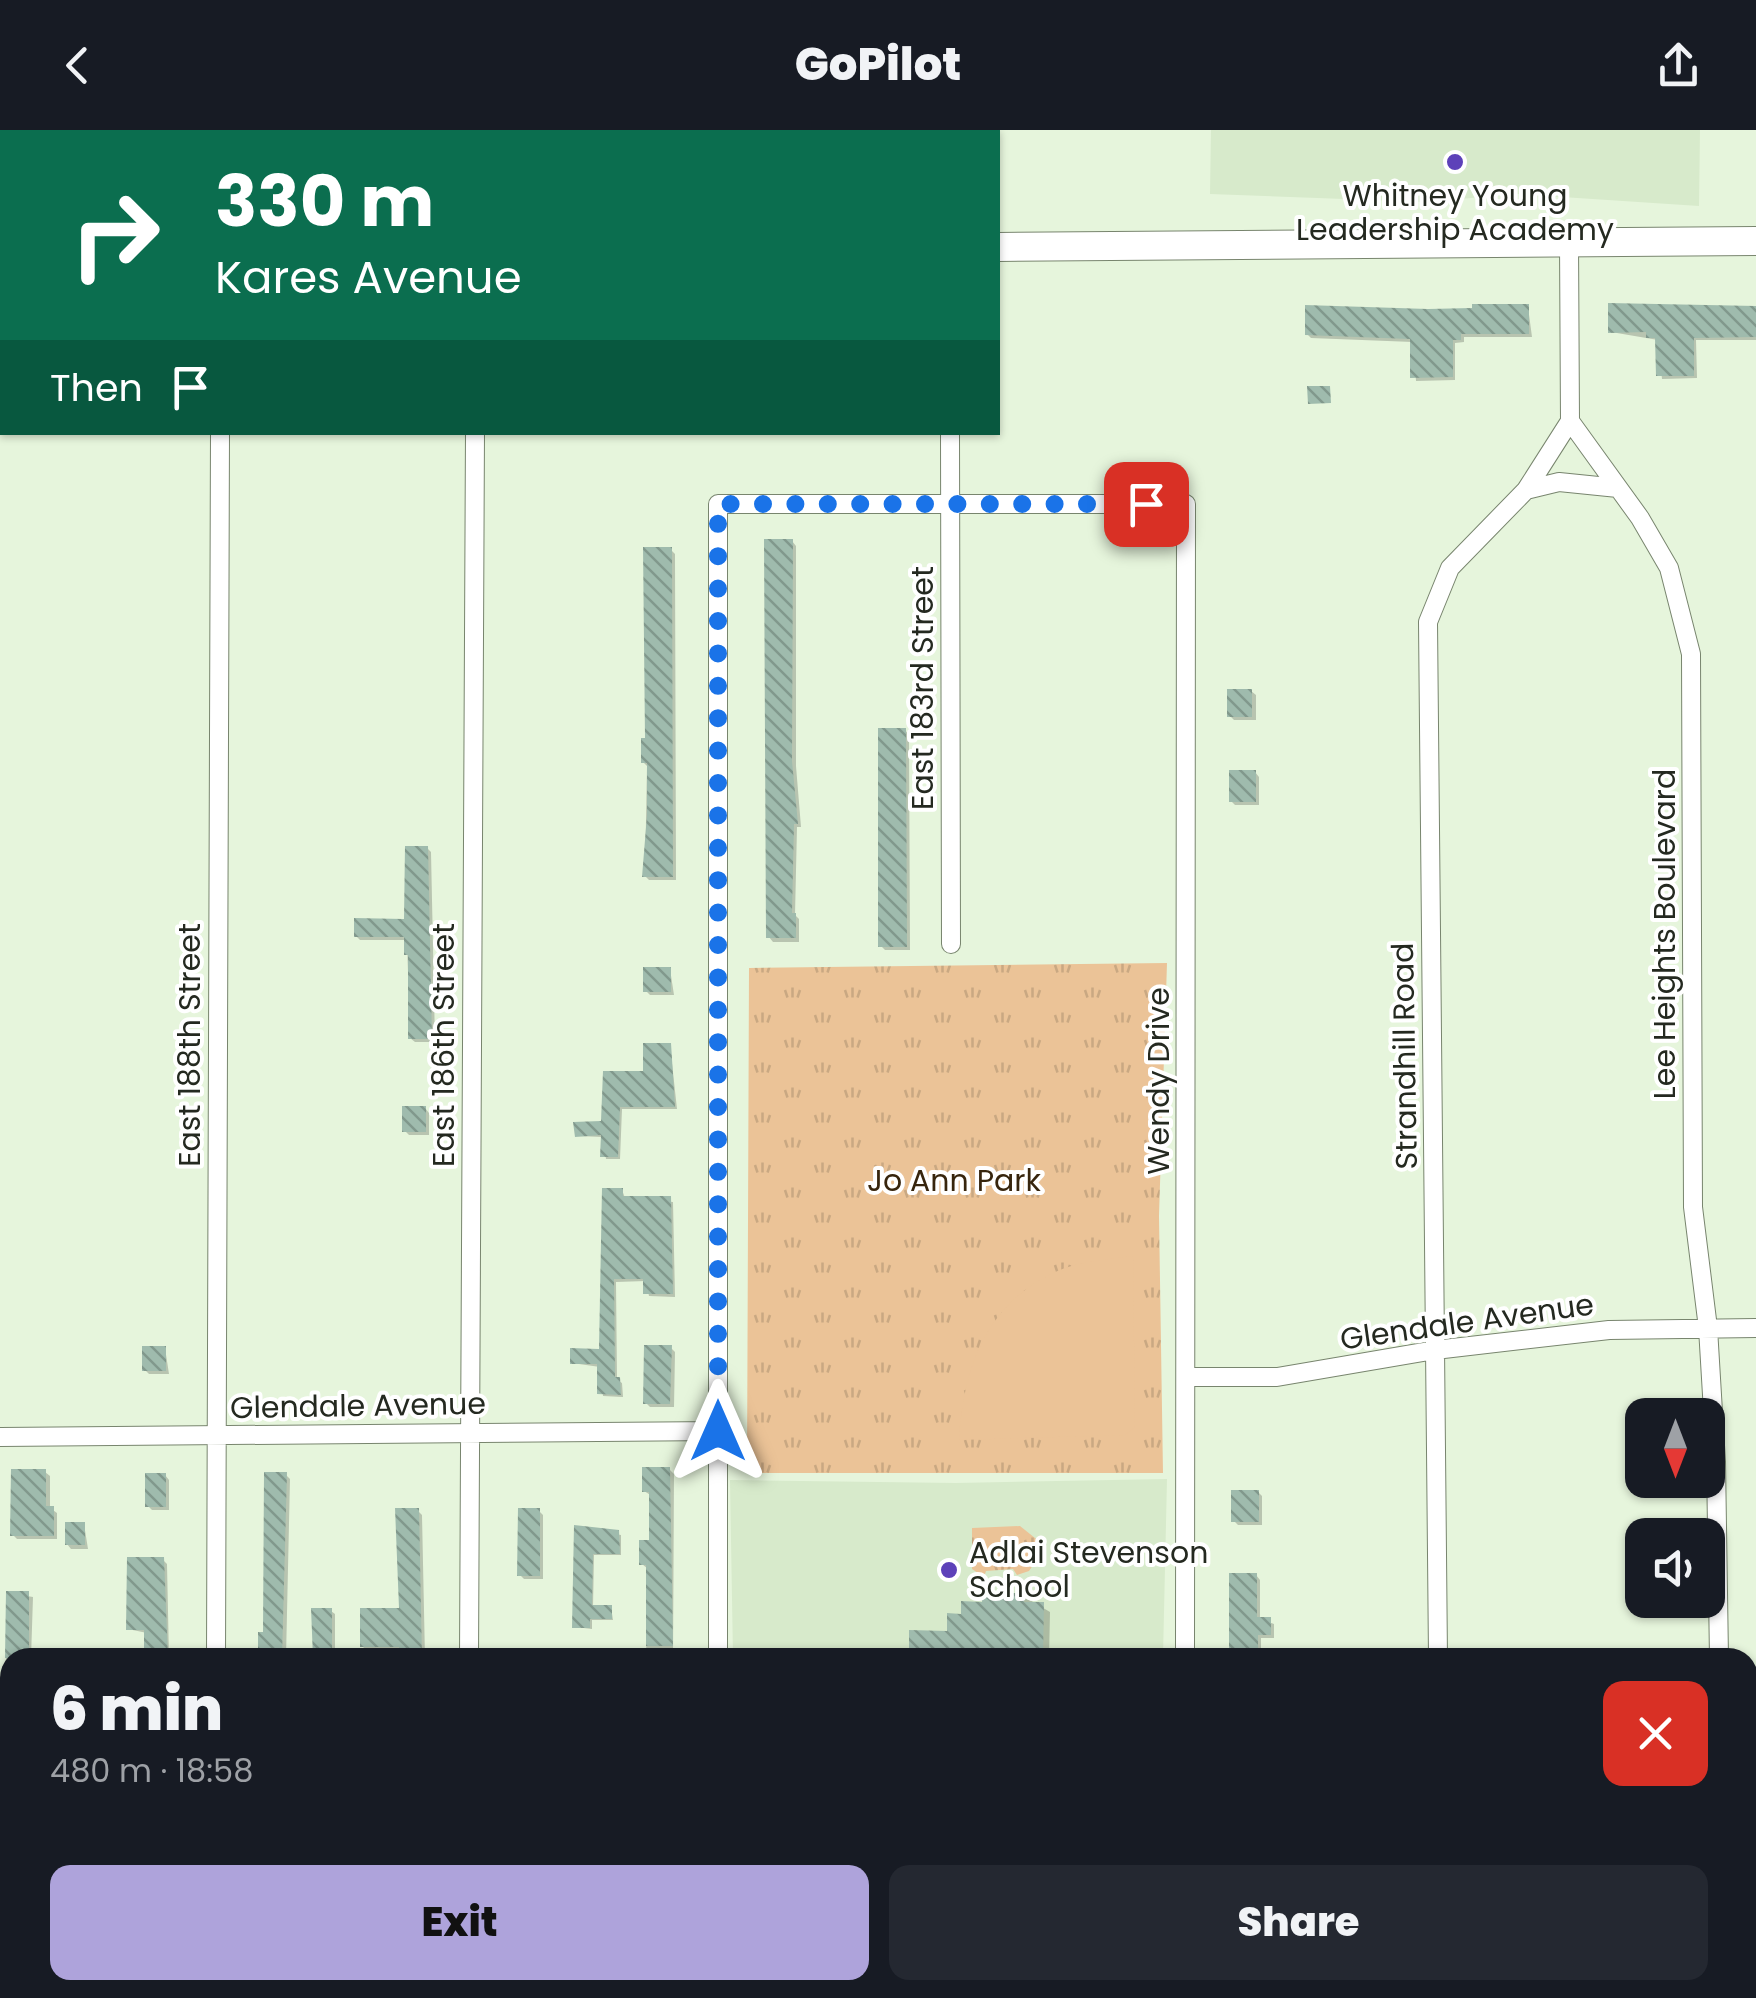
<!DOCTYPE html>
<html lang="en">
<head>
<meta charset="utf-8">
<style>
  body { margin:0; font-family:Poppins,sans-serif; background:#242831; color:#f1f3f6; height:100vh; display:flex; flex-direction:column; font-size:38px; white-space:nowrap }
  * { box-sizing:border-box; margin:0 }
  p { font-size:32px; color:#9ea1a6 }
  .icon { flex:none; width:55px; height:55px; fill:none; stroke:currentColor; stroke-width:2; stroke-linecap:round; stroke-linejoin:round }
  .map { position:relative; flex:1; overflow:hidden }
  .drawer { position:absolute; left:0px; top:1518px; width:1758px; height:352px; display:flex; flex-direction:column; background:#171b24; border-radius:30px 30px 0 0; box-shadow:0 2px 8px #0004 }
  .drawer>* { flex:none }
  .guide { position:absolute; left:0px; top:0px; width:1000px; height:305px; box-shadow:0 2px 8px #0004; background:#0b6e4f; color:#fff; overflow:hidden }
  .needle { width:65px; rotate:180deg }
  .fabs { position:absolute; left:1625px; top:1268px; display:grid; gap:20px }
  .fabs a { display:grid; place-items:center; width:100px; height:100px; border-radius:20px; background:#171b24; box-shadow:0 2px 8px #0004; font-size:50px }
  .pin { position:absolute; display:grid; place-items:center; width:85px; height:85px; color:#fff; margin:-42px; border-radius:20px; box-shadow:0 5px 15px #0006 }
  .me { position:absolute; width:110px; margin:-55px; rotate:0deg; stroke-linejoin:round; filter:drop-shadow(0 0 8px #0008) }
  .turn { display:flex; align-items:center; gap:35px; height:210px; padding:0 50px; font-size:45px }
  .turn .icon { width:130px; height:130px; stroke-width:2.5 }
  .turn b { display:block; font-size:70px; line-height:85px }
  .then { display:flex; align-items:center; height:95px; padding:0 50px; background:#0003; gap:20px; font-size:38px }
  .round { display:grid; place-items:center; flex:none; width:105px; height:105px; border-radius:20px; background:#242831 }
  .summary { display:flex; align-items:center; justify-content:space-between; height:170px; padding:0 50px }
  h1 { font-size:60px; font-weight:800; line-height:75px }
  .primary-button { display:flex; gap:20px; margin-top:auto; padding:20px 50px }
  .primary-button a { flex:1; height:115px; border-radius:20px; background:#aea3db; color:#111; font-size:40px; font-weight:800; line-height:115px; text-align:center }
  .primary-button a+a { background:#242831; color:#f1f3f6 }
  header { display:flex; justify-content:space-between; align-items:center; height:130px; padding:0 50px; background:#171b24; font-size:45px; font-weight:800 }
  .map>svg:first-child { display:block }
  .built { fill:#d7eacb }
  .grass { fill:url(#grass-tufts) }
  .pitch { fill:#ebc397 }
  .shadow { fill:#0003 }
  .building { fill:url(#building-back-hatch) }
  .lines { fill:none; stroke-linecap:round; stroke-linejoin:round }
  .minor-casing { stroke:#78856e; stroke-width:20 }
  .secondary-casing { stroke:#78856e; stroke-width:30 }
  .minor { stroke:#fff; stroke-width:18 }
  .secondary { stroke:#fff; stroke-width:28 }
  .route { stroke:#1a73e8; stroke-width:18; stroke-dasharray:0 32.4 }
  .poi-dot { fill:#5d41b9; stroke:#fff; stroke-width:4 }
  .labels { text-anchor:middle; stroke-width:8; stroke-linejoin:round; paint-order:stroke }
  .poi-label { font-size:30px; fill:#242920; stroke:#fff }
  .street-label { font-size:30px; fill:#242920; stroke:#fff }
  .park-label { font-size:30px; fill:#37250d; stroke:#fff }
</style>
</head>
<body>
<header><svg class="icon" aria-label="back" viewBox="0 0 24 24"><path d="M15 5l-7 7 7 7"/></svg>GoPilot<svg class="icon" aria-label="share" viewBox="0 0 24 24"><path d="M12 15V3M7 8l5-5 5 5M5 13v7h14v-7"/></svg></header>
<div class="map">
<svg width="1756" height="1868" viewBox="0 0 1756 1868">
  <defs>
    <pattern id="grass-tufts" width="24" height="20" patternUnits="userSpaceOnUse" patternTransform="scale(2.5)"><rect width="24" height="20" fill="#ebc397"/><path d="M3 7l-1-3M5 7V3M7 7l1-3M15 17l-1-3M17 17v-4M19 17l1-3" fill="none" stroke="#c9a882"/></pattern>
    <pattern id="building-back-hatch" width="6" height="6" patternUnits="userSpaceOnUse" patternTransform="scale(2.5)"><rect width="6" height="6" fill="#9fbbad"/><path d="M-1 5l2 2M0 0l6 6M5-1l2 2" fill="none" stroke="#81988c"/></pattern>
  </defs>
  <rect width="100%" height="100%" fill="#e6f5dc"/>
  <!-- built -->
  <path class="built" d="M 1211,0 L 1700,0 L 1699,76 L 1518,64 L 1425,72 L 1210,64 Z
    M 1167,1349 L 1163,1527 L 733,1527 L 730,1350 L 956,1353 Z"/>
  <!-- grass -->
  <path class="grass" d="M 1167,833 L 1159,1086 L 1163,1343 L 747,1343 L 749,838 Z
    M 1020,1396 L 1040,1412 L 1042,1422 L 1029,1441 L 1017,1445 L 1013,1439 L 986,1441 L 984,1447 L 972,1439 L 972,1398 Z"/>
  <!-- pitch -->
  <path class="pitch" d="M 1133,1126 L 1135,1297 L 1125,1305 L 959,1310 C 963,1241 984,1177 1051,1144 C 1076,1131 1106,1130 1133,1126 Z"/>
  <!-- shadow -->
  <path class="shadow" d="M 1528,177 L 1532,207 L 1464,207 L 1464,212 L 1455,213 L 1455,250 L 1416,251 L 1413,212 L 1311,208 L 1307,204 L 1428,181 Z
    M 1756,178 L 1756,210 L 1696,210 L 1697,248 L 1662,249 L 1658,210 L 1611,202 Z
    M 792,411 L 796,416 L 796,636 L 801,697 L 797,697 L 795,785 L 799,789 L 799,812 L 773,812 L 769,807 Z
    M 671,420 L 675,424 L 676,750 L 649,750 L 645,746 L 647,636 L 643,632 Z
    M 1251,561 L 1256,565 L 1256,590 L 1234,590 L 1230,586 Z
    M 905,600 L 909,605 L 910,820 L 885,820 L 881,816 Z
    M 1255,642 L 1259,647 L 1259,675 L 1235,675 L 1231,671 Z
    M 427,718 L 431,722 L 435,912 L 415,912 L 410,908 L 407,810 L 360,810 L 356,806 L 407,791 Z
    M 670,839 L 674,865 L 650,865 L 646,861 Z
    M 670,915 L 677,979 L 622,979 L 620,1029 L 606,1029 L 603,1007 L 577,1006 L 603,993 Z
    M 425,978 L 429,983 L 429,1005 L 409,1005 L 405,1001 Z
    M 622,1060 L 625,1068 L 673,1072 L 675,1167 L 649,1166 L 646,1151 L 616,1152 L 617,1250 L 622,1253 L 623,1267 L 603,1266 L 600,1237 L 572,1233 L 602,1221 Z
    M 165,1218 L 169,1244 L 149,1244 L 145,1240 Z
    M 671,1218 L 675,1222 L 674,1277 L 650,1277 L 646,1273 Z
    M 669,1339 L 674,1344 L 673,1528 L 646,1528 L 648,1439 L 642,1434 L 652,1412 L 652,1366 L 644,1361 Z
    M 45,1342 L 50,1346 L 50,1378 L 57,1383 L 57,1409 L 17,1409 L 13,1405 Z
    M 165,1345 L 169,1350 L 169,1380 L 152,1380 L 148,1376 Z
    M 286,1345 L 290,1349 L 286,1528 L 263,1528 Z
    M 1258,1362 L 1262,1366 L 1262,1395 L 1238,1395 L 1234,1391 Z
    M 418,1381 L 422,1385 L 425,1528 L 401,1528 L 401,1520 L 366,1520 L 362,1516 L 401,1481 Z
    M 539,1381 L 543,1385 L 543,1449 L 524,1449 L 520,1445 Z
    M 84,1394 L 88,1419 L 71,1419 L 67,1414 Z
    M 577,1398 L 621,1405 L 621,1425 L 594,1425 L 593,1477 L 611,1477 L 613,1490 L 592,1490 L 592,1499 L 575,1497 Z
    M 163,1430 L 167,1434 L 169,1528 L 147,1528 L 147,1503 L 128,1499 Z
    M 1256,1445 L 1260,1450 L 1260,1489 L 1274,1494 L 1274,1508 L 1261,1508 L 1261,1522 L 1235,1522 L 1231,1517 Z
    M 8,1463 L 33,1467 L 31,1528 L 10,1528 L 10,1623 L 3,1619 Z
    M 1023,1466 L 1050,1482 L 1049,1528 L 911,1528 L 984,1474 Z
    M 331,1481 L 335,1484 L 335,1522 L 361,1522 L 365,1528 L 315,1528 Z
    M 3,1675 L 10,1675 L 10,1753 L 9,1706 L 3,1702 Z
    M 69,1860 L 107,1860 L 114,1868 L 76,1868 Z
    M 120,1860 L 126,1860 L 135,1868 L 114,1868 Z
    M 645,1860 L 675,1860 L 675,1868 L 645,1868 Z
    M 762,1860 L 791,1860 L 792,1868 L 763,1868 Z"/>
  <!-- building -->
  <path class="building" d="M 1608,173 L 1756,176 L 1756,207 L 1694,208 L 1694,246 L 1656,246 L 1655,208 L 1646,208 L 1646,202 L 1608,203 Z
    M 1472,174 L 1529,174 L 1529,204 L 1461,204 L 1461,210 L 1453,210 L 1453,247 L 1410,248 L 1410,209 L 1305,205 L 1305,175 L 1428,179 L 1472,178 Z
    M 1307,256 L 1330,256 L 1331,273 L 1308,274 Z
    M 764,409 L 793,409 L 792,631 L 798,694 L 794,694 L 792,783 L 796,783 L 796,808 L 766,808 Z
    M 643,417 L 672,417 L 673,747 L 642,747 L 647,685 L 647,633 L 641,633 L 641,608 L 645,608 Z
    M 1227,559 L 1252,559 L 1252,587 L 1227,587 Z
    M 878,598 L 906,598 L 907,817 L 878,817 Z
    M 1229,640 L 1256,640 L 1256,672 L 1229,672 Z
    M 405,716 L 428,716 L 432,909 L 408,909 L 408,825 L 404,825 L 404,807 L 354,807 L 354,788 L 404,789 Z
    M 643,837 L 671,837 L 671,862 L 643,862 Z
    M 643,913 L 671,913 L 675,977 L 620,977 L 618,1027 L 600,1027 L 601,1005 L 575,1007 L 573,992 L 601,991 L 603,941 L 643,941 Z
    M 402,976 L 426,976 L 426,1002 L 402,1002 Z
    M 602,1058 L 623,1058 L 623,1066 L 671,1066 L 673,1164 L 643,1164 L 643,1149 L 614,1149 L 615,1247 L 620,1247 L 621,1265 L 597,1264 L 597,1234 L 570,1234 L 570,1218 L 599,1219 Z
    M 644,1215 L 672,1215 L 670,1274 L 643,1274 Z
    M 142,1216 L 166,1216 L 166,1241 L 142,1241 Z
    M 642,1337 L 670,1337 L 673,1516 L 646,1516 L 646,1435 L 639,1435 L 639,1410 L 649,1410 L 649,1362 L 642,1362 Z
    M 11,1339 L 46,1339 L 46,1376 L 54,1376 L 54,1406 L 10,1406 Z
    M 264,1342 L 287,1342 L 282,1528 L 258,1528 L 258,1502 L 263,1502 Z
    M 145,1343 L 166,1343 L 166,1377 L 145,1377 Z
    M 1231,1360 L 1259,1360 L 1259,1392 L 1231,1392 Z
    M 395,1378 L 419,1378 L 422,1528 L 399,1528 L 399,1517 L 360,1517 L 360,1478 L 399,1478 Z
    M 518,1378 L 540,1378 L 540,1446 L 517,1446 Z
    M 65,1392 L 85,1392 L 85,1415 L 65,1415 Z
    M 574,1395 L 619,1400 L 620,1424 L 593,1424 L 592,1475 L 612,1475 L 612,1489 L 590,1489 L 590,1498 L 572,1498 Z
    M 127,1427 L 164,1427 L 168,1528 L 144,1528 L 144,1500 L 126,1500 Z
    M 1229,1443 L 1257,1443 L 1257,1487 L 1271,1487 L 1271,1505 L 1258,1505 L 1258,1518 L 1229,1518 Z
    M 6,1461 L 29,1461 L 29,1528 L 5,1528 Z
    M 982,1463 L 1024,1463 L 1024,1472 L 1044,1472 L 1043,1528 L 909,1528 L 909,1500 L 947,1501 L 947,1483 L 961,1484 L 961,1471 L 982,1472 Z
    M 311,1478 L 332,1478 L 332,1528 L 313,1528 Z"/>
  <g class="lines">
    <defs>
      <path id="minor" d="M 874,0 L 874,2
        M 349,2 L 349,0
        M 1569,112 L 1570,291 L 1640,388 L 1669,438 L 1691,524 L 1693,1077 L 1708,1198 L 1716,1332 L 1719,1528
        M 950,302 L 951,814
        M 1526,360 L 1559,352 L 1618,358
        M 1186,1247 L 1277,1247 L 1435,1220 L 1609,1200 L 1756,1198
        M 0,1307 L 718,1301
        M 216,1528 L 220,302
        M 469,1528 L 475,302
        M 718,1528 L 718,374 L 1186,374 L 1185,1528
        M 1438,1528 L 1428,492 L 1450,438 L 1526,360 L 1570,291
        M 0,1853 L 10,1868
        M 950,1860 L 950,1868
        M 1184,1860 L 1184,1868
        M 1442,1860 L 1442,1868
        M 1720,1860 L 1720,1868
        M 180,1868 L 184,1860
        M 415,1868 L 420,1860
        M 718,1868 L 718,1860"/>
      <path id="secondary" d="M 998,117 L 1756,111
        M 0,124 L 2,124"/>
    </defs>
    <!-- minor casing -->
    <use href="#minor" class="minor-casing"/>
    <!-- secondary casing -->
    <use href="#secondary" class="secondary-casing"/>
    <!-- minor -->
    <use href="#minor" class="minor"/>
    <!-- secondary -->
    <use href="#secondary" class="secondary"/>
  </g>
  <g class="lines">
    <!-- route -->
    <path class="route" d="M 718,1301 L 718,374 L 1146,374"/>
  </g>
  <!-- markers -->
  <g class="poi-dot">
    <circle cx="1455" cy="32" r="10"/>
    <circle cx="949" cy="1440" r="10"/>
  </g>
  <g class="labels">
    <!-- poi labels -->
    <g class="poi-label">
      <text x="1455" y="76">Whitney Young<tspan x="1455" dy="34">Leadership Academy</tspan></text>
      <text x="969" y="1433" text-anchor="start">Adlai Stevenson<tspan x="969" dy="34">School</tspan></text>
    </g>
    <!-- street labels -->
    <g class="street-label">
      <text transform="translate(923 558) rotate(-90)" y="10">East 183rd Street</text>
      <text transform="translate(1665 804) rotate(-90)" y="10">Lee Heights Boulevard</text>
      <text transform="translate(190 915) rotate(-90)" y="10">East 188th Street</text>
      <text transform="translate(444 915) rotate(-90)" y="10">East 186th Street</text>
      <text transform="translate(1405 926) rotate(-91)" y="10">Strandhill Road</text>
      <text transform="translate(1159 951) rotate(-90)" y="10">Wendy Drive</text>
      <text transform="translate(1467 1192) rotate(-8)" y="10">Glendale Avenue</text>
      <text transform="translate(358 1276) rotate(-1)" y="10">Glendale Avenue</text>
    </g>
    <!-- park labels -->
    <g class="park-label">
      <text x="954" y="1061">Jo Ann Park</text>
    </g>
  </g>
</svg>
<div class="fabs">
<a><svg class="needle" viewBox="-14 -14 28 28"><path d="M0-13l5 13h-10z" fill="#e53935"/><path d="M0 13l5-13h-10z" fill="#9ea1a6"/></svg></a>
<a><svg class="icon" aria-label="sound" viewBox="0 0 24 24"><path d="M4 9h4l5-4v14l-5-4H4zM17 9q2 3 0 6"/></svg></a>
</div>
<div class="pin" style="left:1146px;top:374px;background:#d93025"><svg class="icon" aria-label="arrive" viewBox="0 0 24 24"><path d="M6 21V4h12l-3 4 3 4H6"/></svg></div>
<svg class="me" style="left:718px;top:1301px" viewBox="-20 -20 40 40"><path d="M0-17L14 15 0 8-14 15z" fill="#1a73e8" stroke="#fff" stroke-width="4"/></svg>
<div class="guide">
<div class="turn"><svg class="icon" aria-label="right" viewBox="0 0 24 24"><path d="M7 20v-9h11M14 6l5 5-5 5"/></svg><div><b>330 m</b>Kares Avenue</div></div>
<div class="then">Then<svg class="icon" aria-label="arrive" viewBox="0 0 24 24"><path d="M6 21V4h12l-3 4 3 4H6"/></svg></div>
</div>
<section class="drawer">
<div class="summary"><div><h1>6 min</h1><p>480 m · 18:58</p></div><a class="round" style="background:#d93025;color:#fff"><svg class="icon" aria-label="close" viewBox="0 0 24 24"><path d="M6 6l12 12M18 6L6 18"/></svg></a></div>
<div class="primary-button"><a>Exit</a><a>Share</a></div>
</section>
</div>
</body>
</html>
